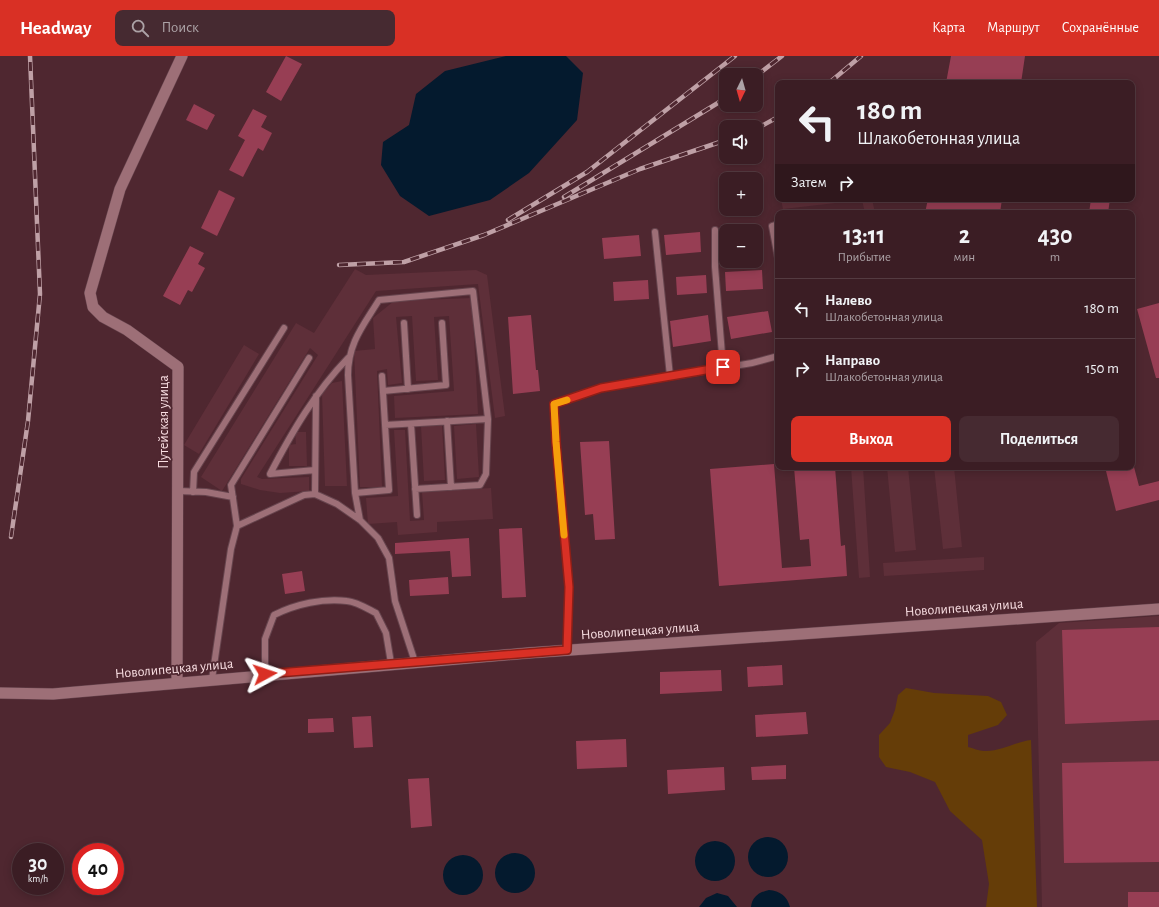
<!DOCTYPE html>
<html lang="ru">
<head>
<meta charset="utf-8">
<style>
  body { margin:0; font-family:"Alegreya Sans",sans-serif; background:#462a31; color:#f1f3f6; height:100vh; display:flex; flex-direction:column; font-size:15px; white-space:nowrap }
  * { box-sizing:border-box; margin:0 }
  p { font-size:13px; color:#aca2a6 }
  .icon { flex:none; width:22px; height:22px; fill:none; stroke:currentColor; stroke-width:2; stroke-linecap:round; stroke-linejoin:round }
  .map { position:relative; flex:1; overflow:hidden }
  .panel { position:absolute; left:775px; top:154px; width:360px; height:260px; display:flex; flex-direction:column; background:#3b1d24; border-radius:8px; box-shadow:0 2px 10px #0003,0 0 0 1px #543b41 }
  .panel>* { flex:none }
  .hud { position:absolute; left:775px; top:24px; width:360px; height:122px; border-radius:8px; box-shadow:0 2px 10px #0003,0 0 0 1px #543b41; background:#3b1d24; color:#f1f3f6; overflow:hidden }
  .needle { width:26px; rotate:185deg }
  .buttons { position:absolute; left:719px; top:12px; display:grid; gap:8px }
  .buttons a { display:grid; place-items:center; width:44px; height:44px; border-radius:8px; background:#3b1d24; box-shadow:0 2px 10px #0003,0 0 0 1px #543b41; font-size:20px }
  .speed { position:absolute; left:12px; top:787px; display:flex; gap:8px; font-size:20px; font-weight:700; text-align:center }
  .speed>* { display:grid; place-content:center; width:52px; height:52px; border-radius:50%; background:#3b1d24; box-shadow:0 2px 10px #0003,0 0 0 1px #543b41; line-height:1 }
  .speed small { font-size:10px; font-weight:400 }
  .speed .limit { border:6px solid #d22; background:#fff; color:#111 }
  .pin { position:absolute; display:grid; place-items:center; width:34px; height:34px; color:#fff; margin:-17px; border-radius:8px; box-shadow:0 2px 6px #0006 }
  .me { position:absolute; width:44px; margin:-22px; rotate:85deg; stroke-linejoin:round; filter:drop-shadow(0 0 3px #0008) }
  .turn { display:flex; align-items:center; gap:14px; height:84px; padding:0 16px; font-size:18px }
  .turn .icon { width:52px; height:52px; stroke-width:2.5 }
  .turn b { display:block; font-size:28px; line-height:34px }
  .then { display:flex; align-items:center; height:38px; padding:0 16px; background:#0003; gap:8px; font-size:15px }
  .eta { display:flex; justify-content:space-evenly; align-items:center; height:68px; text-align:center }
  .eta b { font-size:24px; font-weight:700; line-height:28px }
  .cta { display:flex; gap:8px; margin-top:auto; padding:8px 16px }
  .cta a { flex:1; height:46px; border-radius:8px; background:#d93025; color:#fff; font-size:16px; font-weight:700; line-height:46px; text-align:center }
  .cta a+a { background:#462a31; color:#f1f3f6 }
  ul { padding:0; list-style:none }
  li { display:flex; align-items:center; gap:12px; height:60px; padding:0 16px; border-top:1px solid #543b41 }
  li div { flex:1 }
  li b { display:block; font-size:15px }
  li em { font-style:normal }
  header { display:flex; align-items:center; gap:24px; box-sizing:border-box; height:56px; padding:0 20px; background:#d93025; color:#fff }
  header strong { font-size:19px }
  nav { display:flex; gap:22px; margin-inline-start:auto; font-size:14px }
  .search { width:280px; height:36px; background:#462a31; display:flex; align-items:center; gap:10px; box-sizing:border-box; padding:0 14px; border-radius:8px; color:#aca2a6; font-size:15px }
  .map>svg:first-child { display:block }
  .built { fill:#5e2f39 }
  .green { fill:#653d08 }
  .water { fill:#041a2e }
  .building { fill:#973e54 }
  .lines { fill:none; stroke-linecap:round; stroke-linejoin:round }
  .service-casing { stroke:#66444d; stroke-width:8 }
  .minor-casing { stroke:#66444d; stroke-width:12 }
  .tertiary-casing { stroke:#66444d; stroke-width:12 }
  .service { stroke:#9d6f77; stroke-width:6 }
  .minor { stroke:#9d6f77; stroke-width:11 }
  .tertiary { stroke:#9d6f77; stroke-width:11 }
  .rail-casing { stroke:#bfa0a6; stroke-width:4.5 }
  .rail { stroke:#4f2730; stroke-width:3; stroke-dasharray:9; stroke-linecap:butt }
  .route-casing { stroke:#8d1f18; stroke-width:10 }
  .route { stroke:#d93025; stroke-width:7 }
  .slow { stroke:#f59e0b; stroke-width:7 }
  .labels { text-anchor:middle; stroke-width:3.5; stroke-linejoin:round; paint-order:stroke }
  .street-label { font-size:14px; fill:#f9dee2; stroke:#4f2730 }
</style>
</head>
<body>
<header>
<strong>Headway</strong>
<div class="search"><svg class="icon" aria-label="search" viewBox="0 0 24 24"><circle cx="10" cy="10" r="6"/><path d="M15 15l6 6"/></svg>Поиск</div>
<nav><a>Карта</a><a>Маршрут</a><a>Сохранённые</a></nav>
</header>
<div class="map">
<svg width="1159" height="851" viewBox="0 0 1159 851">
  <rect width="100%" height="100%" fill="#4f2730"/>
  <!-- built -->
  <path class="built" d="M 781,143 L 872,143 L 875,157 L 865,157 L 862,144 L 783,153 Z
    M 355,213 L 366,219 L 476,214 L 487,219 L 505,360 L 495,362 L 478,228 L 376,235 L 257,421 L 262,423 L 309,421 L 309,435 L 280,437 L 260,434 L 241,428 L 241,423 L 318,299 L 310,292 L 222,435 L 201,421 L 296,267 L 314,277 Z
    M 472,242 L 478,358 L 395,362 L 394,340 L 454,335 L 449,260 L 434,261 L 438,324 L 416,325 L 412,260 L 396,261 L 402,327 L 388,329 L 387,313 L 377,315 L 382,431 L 360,431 L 354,295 L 375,293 L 373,262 L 394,245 Z
    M 244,289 L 259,298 L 199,398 L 184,389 Z
    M 342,325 L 347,430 L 325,430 L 322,338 L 332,327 Z
    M 476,368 L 479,421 L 457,423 L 454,370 Z
    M 442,369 L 445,424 L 424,425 L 421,370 Z
    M 394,374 L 405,374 L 410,465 L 424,464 L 422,436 L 491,432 L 493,463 L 437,466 L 437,476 L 398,479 L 397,466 L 368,468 L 366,442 L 398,440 Z
    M 295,376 L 306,376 L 307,410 L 289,410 L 289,389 L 296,388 Z
    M 851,411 L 863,411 L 870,521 L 859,522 Z
    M 887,411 L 908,411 L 916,494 L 895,496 Z
    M 934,411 L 954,411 L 962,491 L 943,493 Z
    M 984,501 L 984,514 L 884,520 L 883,507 Z
    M 1159,560 L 1159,851 L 1042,851 L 1036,586 L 1059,567 Z"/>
  <!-- green -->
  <path class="green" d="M 906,632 L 934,637 L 988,640 L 1001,646 L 1007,659 L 998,669 L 968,679 L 968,691 C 973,692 979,695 984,695 C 1000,696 1015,686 1031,684 L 1037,851 L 986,851 L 989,828 L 982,784 L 950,755 L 935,726 L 910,716 L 886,711 L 879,701 L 879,679 L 890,667 L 895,654 L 898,639 Z"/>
  <!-- water -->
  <path class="water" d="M 506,0 L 566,0 L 583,17 L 577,64 L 529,117 L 490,144 L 429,160 L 400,140 L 381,109 L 383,86 L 409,69 L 416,38 L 445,15 Z
    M748 801a20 20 0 1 1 40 0a20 20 0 1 1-40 0Z
    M695 805a20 20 0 1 1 40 0a20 20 0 1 1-40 0Z
    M495 817a20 20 0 1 1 40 0a20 20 0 1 1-40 0Z
    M443 819a20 20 0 1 1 40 0a20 20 0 1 1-40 0Z
    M 769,834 C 780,835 787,840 790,851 L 751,851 C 752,841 759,836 769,834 Z
    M 717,837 L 728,840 L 737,851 L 699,851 L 706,842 Z"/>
  <!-- building -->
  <path class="building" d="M 286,0 L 302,8 L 281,45 L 266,36 Z
    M 951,0 L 1025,0 L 1021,27 L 946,27 Z
    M 194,48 L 215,59 L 207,74 L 186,64 Z
    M 253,53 L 267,60 L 261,71 L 272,77 L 263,95 L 258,92 L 243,121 L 229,114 L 245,84 L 238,80 Z
    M 219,134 L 235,142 L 217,180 L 201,172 Z
    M 928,143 L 1002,143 L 1000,157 L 925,157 Z
    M 1091,143 L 1110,143 L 1108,157 L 1089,157 Z
    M 700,176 L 701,196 L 666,199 L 664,179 Z
    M 639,179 L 641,200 L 604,203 L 602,182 Z
    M 190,190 L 204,197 L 198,208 L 205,212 L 192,236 L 188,234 L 180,249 L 163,240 Z
    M 762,214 L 763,233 L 726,235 L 725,216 Z
    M 706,219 L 707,237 L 677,239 L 676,221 Z
    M 648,224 L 649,243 L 614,245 L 613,226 Z
    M 1159,247 L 1159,322 L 1156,322 L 1137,253 Z
    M 768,255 L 772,276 L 731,283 L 727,261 Z
    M 531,259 L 536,314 L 538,314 L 540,335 L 513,338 L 508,261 Z
    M 708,259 L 711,285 L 673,291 L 670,265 Z
    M 609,385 L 615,483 L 595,484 L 593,458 L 585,459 L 580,386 Z
    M 774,408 L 782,512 L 811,510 L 809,483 L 800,484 L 794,411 L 835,411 L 841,490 L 845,489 L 847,520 L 719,530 L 710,413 Z
    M 1105,411 L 1134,411 L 1139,430 L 1159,425 L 1159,444 L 1116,455 Z
    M 522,472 L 526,541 L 502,542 L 499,473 Z
    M 469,482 L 471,520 L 452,521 L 450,495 L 395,498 L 395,487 Z
    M 302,515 L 305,535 L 285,538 L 282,518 Z
    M 448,521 L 449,538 L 410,540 L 409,524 Z
    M 1159,571 L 1159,664 L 1065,668 L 1062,574 Z
    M 782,609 L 783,629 L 748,631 L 747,611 Z
    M 721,614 L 722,635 L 660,638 L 660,616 Z
    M 806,656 L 808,678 L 756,681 L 755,659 Z
    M 371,660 L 373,691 L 354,692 L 352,661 Z
    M 333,662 L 334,676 L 308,677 L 308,663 Z
    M 626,683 L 627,711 L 577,713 L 576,685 Z
    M 1159,705 L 1159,806 L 1064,807 L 1062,707 Z
    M 786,709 L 786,723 L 752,724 L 751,711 Z
    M 724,711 L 725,734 L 668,738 L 667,714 Z
    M 429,722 L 432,770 L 411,772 L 408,723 Z
    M 1128,836 L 1159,836 L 1159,851 L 1128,851 Z"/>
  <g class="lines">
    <defs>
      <path id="service" d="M 778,168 L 772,170 L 778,202
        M 715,174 L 715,211 L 723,311
        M 655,176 L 670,320
        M 404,267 L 408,333
        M 383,335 L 446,329 L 442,267
        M 447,365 L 451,431
        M 411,368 L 417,459
        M 385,369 L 488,363
        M 315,414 L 270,418 C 292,376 315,336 348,302
        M 178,435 L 206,436 L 233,441
        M 193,436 L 194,416 L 284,272
        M 355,437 L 389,434 L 382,320
        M 315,438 L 316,340
        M 360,464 L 355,437 L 348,319 C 348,287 363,270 379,244 L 473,235 L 488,363 L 486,418 L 480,429 L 415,433
        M 237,470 L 304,439 L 315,438 L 337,448 L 360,464 L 378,482 L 389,502 L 395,545 L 415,606
        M 567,594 L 569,531 L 556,386 L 554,348 L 601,332 L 752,307 L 778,300
        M 265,618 L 265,583 L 274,559 C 296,548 323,542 347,545 C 357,546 368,553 376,557 L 386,577 L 391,607
        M 212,623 L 231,493 L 237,470 L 231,429 L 309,302"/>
      <path id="minor" d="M 177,626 L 178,311 L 127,274 L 103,261 L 93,251 L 90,237 L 120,133 L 182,0"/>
      <path id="tertiary" d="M 0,637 L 53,638 L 528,597 L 1159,553"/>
    </defs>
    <!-- service casing -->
    <use href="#service" class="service-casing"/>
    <!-- minor casing -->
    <use href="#minor" class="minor-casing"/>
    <!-- tertiary casing -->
    <use href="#tertiary" class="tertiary-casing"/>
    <!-- service -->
    <use href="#service" class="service"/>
    <!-- minor -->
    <use href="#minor" class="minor"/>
    <!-- tertiary -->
    <use href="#tertiary" class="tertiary"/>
    <defs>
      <path id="rail" d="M 756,20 L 782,0
        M 829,27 L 861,0
        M 756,73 L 778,61
        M 564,141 L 726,42
        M 508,164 L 587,116 L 735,0
        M 339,209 L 404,206 L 484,179 L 640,113 L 726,84
        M 11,481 L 28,365 L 40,238 L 30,0"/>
    </defs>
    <!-- rail casing -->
    <use href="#rail" class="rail-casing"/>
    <!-- rail -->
    <use href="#rail" class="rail"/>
  </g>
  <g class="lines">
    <defs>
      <path id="route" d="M 265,618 L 567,594 L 569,531 L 556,386 L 554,348 L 601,332 L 723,311"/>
    </defs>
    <!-- route casing -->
    <use href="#route" class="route-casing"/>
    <!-- route -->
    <use href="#route" class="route"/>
    <!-- slow -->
    <path class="slow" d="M 564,479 L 556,386 L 554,348 L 567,344"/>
  </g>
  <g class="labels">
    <!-- street labels -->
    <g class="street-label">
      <text transform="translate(163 366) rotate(-90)" y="5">Путейская улица</text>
      <text transform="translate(964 551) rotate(-4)" y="5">Новолипецкая улица</text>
      <text transform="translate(640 574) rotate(-4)" y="5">Новолипецкая улица</text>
      <text transform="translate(174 612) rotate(-5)" y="5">Новолипецкая улица</text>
    </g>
  </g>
</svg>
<div class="buttons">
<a><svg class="needle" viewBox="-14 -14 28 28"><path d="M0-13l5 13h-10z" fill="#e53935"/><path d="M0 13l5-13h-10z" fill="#aca2a6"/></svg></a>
<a><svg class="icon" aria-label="sound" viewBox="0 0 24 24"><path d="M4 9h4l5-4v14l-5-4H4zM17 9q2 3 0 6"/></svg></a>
<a>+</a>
<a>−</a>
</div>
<div class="speed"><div>30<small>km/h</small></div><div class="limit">40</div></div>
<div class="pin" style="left:723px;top:311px;background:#d93025"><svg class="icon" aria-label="arrive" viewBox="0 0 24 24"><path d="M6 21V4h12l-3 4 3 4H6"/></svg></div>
<svg class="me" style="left:265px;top:618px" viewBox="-20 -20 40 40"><path d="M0-17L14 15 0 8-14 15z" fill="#d93025" stroke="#fff" stroke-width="4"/></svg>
<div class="hud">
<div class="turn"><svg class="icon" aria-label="left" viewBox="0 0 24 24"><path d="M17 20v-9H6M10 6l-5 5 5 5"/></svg><div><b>180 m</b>Шлакобетонная улица</div></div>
<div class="then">Затем<svg class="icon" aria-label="right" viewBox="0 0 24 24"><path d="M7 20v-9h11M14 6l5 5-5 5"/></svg></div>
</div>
<section class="panel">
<div class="eta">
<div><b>13:11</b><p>Прибытие</p></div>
<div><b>2</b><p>мин</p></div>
<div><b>430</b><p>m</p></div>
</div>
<ul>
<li><svg class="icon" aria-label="left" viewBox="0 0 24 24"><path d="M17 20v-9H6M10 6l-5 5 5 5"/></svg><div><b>Налево</b><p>Шлакобетонная улица</p></div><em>180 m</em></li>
<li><svg class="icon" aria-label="right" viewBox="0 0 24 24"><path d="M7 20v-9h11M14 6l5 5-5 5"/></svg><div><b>Направо</b><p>Шлакобетонная улица</p></div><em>150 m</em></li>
</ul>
<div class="cta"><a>Выход</a><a>Поделиться</a></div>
</section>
</div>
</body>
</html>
